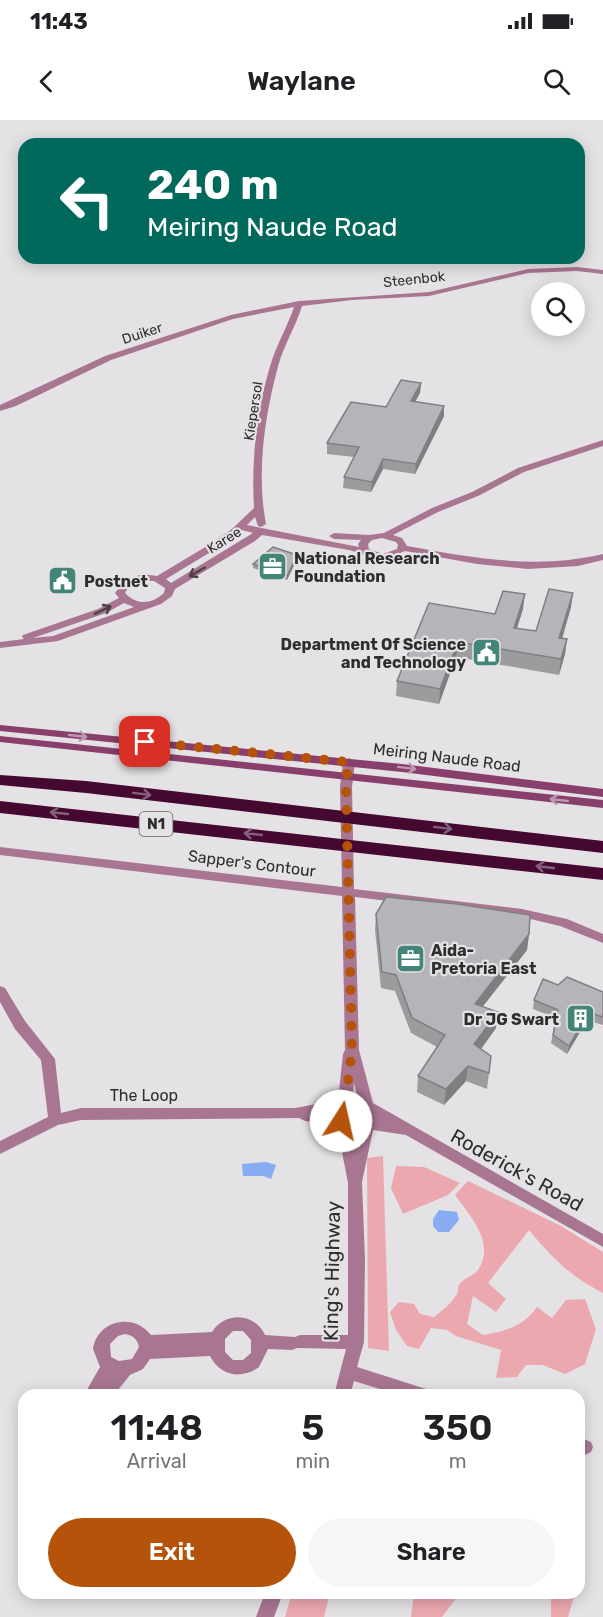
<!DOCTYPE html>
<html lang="en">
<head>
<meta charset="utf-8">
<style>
  body { margin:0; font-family:Rubik,sans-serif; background:#f6f6f6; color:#202124; height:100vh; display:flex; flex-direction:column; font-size:22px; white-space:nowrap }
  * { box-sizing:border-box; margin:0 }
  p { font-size:20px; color:#757577 }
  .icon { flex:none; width:33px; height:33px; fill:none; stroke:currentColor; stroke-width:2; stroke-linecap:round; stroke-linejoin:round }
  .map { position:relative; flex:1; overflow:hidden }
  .side { position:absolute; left:18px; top:1269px; width:567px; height:210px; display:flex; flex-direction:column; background:#fff; border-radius:18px; box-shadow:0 3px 15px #0003 }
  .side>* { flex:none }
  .top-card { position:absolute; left:18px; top:18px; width:567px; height:126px; border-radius:18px; box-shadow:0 3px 15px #0003; background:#00695c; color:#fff; overflow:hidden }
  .fabs { position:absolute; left:531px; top:162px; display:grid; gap:12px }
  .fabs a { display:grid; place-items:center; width:54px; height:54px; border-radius:50%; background:#fff; box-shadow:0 3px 15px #0003; font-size:30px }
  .pin { position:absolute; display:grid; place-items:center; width:51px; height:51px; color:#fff; margin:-26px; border-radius:12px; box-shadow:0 3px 9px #0006 }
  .me { position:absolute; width:66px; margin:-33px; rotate:10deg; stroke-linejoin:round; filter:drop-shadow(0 0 4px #0008) }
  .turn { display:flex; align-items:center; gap:21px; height:126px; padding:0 30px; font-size:27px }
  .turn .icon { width:78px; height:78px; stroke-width:2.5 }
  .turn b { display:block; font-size:42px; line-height:51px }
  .eta { display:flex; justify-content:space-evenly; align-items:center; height:102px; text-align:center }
  .eta b { font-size:36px; font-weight:600; line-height:42px }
  .primary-button { display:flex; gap:12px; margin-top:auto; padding:12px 30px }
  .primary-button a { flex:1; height:69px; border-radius:36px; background:#b45309; color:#fff; font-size:24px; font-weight:600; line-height:69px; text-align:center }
  .primary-button a+a { background:#f6f6f6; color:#202124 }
  .status { display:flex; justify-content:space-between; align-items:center; height:42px; padding:0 30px; background:#fff; direction:ltr }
  .status svg { height:16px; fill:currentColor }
  header { display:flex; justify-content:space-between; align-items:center; height:78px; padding:0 30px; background:#fff; font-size:27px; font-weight:600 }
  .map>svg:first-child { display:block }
  .green { fill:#eca8af }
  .water { fill:#87acf1 }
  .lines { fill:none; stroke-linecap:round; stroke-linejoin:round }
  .street { fill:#a97692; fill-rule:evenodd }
  .secondary { fill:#883f6b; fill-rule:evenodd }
  .highway { fill:#450931; fill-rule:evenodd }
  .wall { fill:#9c9c9f }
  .shaded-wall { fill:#7f7f82 }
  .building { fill:#b5b5b9; stroke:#7f7f82; stroke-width:1.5 }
  .oneway { stroke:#4e4048 }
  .oneway2 { stroke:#bb99af }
  .oneway3 { stroke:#856079 }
  .route { stroke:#b45309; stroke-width:10; stroke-dasharray:0 18 }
  .labels { text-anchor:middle; stroke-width:4.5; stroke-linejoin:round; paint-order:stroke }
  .far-street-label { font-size:14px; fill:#2f2e2f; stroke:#e5e2e6 }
  .shield { fill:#e5e2e6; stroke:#666466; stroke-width:1.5 }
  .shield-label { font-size:15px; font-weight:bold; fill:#2f2e2f }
  .poi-label { font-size:16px; font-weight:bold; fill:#2f2e2f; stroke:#e5e2e6; text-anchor:start }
  .street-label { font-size:16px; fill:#2f2e2f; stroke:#e5e2e6 }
  .near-street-label { font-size:20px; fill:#2f2e2f; stroke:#e5e2e6 }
</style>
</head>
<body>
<div class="status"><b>11:43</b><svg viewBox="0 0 49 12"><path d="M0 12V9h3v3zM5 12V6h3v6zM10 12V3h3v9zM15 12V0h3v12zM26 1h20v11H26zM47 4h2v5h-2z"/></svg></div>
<header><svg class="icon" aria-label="back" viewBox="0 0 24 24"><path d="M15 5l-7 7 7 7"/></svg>Waylane<svg class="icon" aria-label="search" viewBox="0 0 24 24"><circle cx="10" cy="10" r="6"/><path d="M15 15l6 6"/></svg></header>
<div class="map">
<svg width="603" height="1497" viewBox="0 0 603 1497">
  <rect width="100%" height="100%" fill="#e5e2e6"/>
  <!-- green -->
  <path class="green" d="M 383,1036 L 389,1231 L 368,1228 L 367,1038 Z
    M 396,1046 L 424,1047 L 460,1063 L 448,1075 L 403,1094 L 391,1068 Z
    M 468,1061 L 561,1106 L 603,1132 L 603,1173 C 569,1155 553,1139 529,1110 L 488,1163 L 506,1179 L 496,1192 L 473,1176 L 467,1204 L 483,1215 C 505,1211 523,1207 537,1187 L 552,1198 L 566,1180 L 585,1179 L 596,1209 L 585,1244 L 565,1254 L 543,1245 L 526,1245 L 517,1257 L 496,1258 L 501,1230 L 456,1216 L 447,1210 L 431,1208 L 419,1229 L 407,1226 L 396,1210 L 390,1192 L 399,1182 L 414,1184 L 420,1194 L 434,1197 C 443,1190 451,1184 457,1174 C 458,1171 458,1167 459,1165 C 463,1158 474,1156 478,1150 C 496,1123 470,1096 455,1075 Z
    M 292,1473 L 330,1473 L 324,1497 L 285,1497 Z
    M 414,1473 L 460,1473 L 442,1497 L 411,1497 Z
    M 551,1473 L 575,1473 L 568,1497 L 551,1497 Z"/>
  <!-- water -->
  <path class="water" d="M 266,1042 L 276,1045 L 271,1059 L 263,1056 L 243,1056 L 242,1044 Z
    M 439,1090 L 457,1092 L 459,1100 L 449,1112 L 438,1112 L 433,1106 L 433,1099 Z"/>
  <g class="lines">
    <!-- street -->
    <path class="street" d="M 577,147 L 603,150 L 603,154 L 577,151 L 528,153 L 429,176 L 352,180 L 302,186 C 296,206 285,223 279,243 C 265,293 256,352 266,404 L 261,407 L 258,406 L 255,397 L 247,405 L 359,427 L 358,424 L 361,420 L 334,419 L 329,416 L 334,413 L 369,415 L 384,413 L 432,388 L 472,372 L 518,348 L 603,320 L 603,326 L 524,352 L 478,376 L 438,392 L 393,415 L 402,418 L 407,426 C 475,438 535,450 603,434 L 603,440 L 578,446 L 528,449 L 477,444 L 405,431 L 383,440 L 349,430 L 262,415 L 255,421 L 175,469 L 172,476 L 161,484 L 58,521 L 0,528 L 0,522 L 24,519 L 22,517 L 23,515 L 98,489 L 119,478 L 115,473 L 125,460 L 143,454 L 157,456 L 207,426 L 232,409 L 254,388 C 251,339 257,286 272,240 C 278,222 288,205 294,187 L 233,199 L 111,240 L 16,286 L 0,291 L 0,285 L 105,236 L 231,195 L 299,181 L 429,172 L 528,149 ZM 242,410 L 253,413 L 171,463 L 166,459 L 214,430 ZM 382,418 L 396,422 L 398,425 L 397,429 L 383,434 L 369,429 L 368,424 L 372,420 ZM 140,461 L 154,461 L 165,468 L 164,473 C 152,484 137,486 125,473 L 129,466 ZM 124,483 L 134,487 L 53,516 L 33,518 L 106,493 Z
      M 349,638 L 355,642 L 352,667 L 354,769 L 522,789 L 567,799 L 603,814 L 603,823 L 560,806 L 522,797 L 355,777 L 359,930 L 373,983 L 603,1114 L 603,1127 L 406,1015 L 373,1010 L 362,1062 L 365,1140 L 364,1222 L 357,1247 L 423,1268 L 429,1270 L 431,1275 L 399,1275 L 354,1261 L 350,1275 L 334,1275 L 346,1229 L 297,1228 L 292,1230 L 268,1229 L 259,1247 C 242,1260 220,1256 210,1236 L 150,1239 L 143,1249 L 130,1255 L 114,1275 L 84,1275 L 100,1247 L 93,1229 C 97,1200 134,1192 151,1215 L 212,1212 C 225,1191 255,1193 265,1215 L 295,1217 L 300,1215 L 348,1215 L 348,1063 L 337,1006 L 305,1001 L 299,998 L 81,1000 L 58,1005 L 0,1034 L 0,1021 L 48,997 L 41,940 L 15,909 L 0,882 L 0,866 L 5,868 L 25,901 L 55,939 L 61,993 L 81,988 L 295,988 L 338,980 L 343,934 L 345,930 L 342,776 L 0,735 L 0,727 L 342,767 L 340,667 L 343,642 ZM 354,963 L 357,976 L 353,976 ZM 354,987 L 364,991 L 363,998 L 356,1001 L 349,999 L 346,993 L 348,989 ZM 352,1012 L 358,1012 L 355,1028 ZM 233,1211 L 243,1211 L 251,1220 L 251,1233 L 243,1240 L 233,1240 L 225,1232 L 225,1219 ZM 125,1214 C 133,1216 137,1218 139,1227 L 132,1239 L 119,1241 L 111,1237 L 110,1224 L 118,1216 Z
      M 579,1317 L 591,1322 L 593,1327 L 591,1332 L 585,1335 L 579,1333 Z
      M 265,1473 L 283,1473 L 274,1497 L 256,1497 Z"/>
    <!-- secondary -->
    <path class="secondary" d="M 0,605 L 402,644 L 603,669 L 603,677 L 402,652 L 0,611 Z
      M 0,616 L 603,680 L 603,688 L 0,622 Z"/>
    <!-- highway -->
    <path class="highway" d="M 0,655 L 86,661 L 603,721 L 603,733 L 86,673 L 0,665 Z
      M 0,681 L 603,748 L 603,760 L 0,693 Z"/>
  </g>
  <!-- wall -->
  <path class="wall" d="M 421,263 L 420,273 L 415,282 L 444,286 L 444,296 L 415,354 L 383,349 L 371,372 L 343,368 L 344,357 L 354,337 L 327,334 L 327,323 L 386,287 Z
    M 297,439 L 287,460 L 253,448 L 253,444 Z
    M 571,487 L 562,518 L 567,519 L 565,534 L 559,555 L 456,537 L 439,584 L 396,576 L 397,561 L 495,494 L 523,489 L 517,508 L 536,511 Z
    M 376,794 L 529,814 L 527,830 L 483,886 L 496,908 L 481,929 L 491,936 L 487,969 L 466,961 L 444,985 L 417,972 L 418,956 L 437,927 L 411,913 L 395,871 L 381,868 L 375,810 Z
    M 558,865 L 603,872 L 603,905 L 587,900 L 567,934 L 551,923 L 556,898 L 533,889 L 534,880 Z"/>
  <!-- shaded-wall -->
  <path class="shaded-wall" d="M 421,263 L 420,273 L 410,291 L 411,281 Z
    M 444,286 L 444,296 L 415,354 L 416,344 Z
    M 383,339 L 383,349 L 371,372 L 372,362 Z
    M 297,435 L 297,439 L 287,460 L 287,456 Z
    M 573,473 L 571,487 L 558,533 L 559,518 Z
    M 525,474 L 523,489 L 512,523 L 514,508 Z
    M 567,519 L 565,534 L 559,555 L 561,539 Z
    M 458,522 L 456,537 L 439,584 L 440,569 Z
    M 529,814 L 527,830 L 473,899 L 475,884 Z
    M 498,892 L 496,908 L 473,940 L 474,924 Z
    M 588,892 L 587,900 L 567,934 L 569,926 Z
    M 468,946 L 466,961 L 444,985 L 446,969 Z"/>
  <!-- building -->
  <path class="building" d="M 401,260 L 421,263 L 411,281 L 444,286 L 416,344 L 383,339 L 372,362 L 344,357 L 359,327 L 327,323 L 351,282 L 386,287 Z
    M 273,427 L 297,435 L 287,456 L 253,444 Z
    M 549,469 L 573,473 L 559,518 L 567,519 L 561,539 L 458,522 L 440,569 L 397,561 L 429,483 L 495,494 L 503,471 L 525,474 L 514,508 L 536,511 Z
    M 386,777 L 457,784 L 530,795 L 529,814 L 475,884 L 498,892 L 474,924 L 491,936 L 489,953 L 468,946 L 446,969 L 418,956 L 445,915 L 412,898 L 396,855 L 382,852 L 376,794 Z
    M 567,857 L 603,872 L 603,897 L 588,892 L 569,926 L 553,915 L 558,890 L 534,880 L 543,859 L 558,865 Z"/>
  <!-- one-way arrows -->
  <defs><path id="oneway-shaft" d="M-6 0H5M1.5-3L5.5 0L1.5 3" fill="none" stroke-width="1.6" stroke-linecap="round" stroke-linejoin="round" transform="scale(1.5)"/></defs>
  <g class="oneway">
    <use href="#oneway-shaft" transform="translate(197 452) rotate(150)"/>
    <use href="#oneway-shaft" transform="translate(103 490) rotate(-26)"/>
  </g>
  <g class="oneway2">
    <use href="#oneway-shaft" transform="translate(78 616) rotate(6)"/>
    <use href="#oneway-shaft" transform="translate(407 648) rotate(7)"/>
    <use href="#oneway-shaft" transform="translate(559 680) rotate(-174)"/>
  </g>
  <g class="oneway3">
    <use href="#oneway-shaft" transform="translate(142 674) rotate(7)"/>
    <use href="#oneway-shaft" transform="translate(59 693) rotate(-174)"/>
    <use href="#oneway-shaft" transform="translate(443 708) rotate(7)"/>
    <use href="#oneway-shaft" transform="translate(253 714) rotate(-174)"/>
    <use href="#oneway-shaft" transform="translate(545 747) rotate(-174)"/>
  </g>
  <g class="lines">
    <!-- route -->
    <path class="route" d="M 145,622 L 348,642 L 346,667 L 352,930 L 345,984 L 339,993 L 341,1001"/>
  </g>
  <!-- icons -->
  <defs>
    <symbol id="office-square" viewBox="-11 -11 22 22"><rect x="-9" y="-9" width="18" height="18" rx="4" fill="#438679" stroke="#e5e2e6"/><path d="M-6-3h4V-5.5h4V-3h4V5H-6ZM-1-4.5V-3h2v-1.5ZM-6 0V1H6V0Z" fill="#fff"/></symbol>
    <symbol id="civic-square" viewBox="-11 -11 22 22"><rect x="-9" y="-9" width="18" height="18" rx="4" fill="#438679" stroke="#e5e2e6"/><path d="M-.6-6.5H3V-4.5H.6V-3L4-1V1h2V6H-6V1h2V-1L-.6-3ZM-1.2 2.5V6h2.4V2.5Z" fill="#fff"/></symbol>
    <symbol id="building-square" viewBox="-11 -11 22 22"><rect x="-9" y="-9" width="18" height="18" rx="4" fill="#438679" stroke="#e5e2e6"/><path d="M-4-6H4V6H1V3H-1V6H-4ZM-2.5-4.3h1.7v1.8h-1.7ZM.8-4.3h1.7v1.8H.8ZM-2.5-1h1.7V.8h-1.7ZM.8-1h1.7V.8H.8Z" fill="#fff"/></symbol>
  </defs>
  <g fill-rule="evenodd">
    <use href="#office-square" x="256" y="430" width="33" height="33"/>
    <use href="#civic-square" x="46" y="444" width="33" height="33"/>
    <use href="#civic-square" x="470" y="516" width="33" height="33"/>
    <use href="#office-square" x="394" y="822" width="33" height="33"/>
    <use href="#building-square" x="564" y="882" width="33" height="33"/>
  </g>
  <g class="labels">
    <!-- far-street labels -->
    <g class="far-street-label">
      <text transform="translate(414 159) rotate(-6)" y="5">Steenbok</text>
      <text transform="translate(142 213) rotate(-18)" y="5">Duiker</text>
      <text transform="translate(253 291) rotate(-81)" y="5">Kiepersol</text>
      <text transform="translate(224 420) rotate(-32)" y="5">Karee</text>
    </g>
    <!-- shield labels -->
    <rect class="shield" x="139.5" y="692" width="33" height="24" rx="4.5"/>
    <g class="shield-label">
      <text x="156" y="709">N1</text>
    </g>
    <!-- poi labels -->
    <g class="poi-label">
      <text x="294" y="444">National Research<tspan x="294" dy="18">Foundation</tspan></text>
      <text x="84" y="467">Postnet</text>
      <text x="466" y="530" text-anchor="end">Department Of Science<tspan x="466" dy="18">and Technology</tspan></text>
      <text x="431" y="836">Aida-<tspan x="431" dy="18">Pretoria East</tspan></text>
      <text x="559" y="905" text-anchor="end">Dr JG Swart</text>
    </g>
    <!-- street labels -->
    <g class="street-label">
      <text transform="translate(447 637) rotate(7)" y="6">Meiring Naude Road</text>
      <text transform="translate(252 743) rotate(7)" y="6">Sapper's Contour</text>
      <text x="144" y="981">The Loop</text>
    </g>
    <!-- near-street labels -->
    <g class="near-street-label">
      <text transform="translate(517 1050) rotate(29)" y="7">Roderick's Road</text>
      <text transform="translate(332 1151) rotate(-89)" y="7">King's Highway</text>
    </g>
  </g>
</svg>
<div class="fabs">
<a><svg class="icon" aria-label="search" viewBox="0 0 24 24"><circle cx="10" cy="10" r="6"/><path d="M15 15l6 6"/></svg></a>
</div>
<div class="pin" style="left:145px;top:622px;background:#d93025"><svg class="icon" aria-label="arrive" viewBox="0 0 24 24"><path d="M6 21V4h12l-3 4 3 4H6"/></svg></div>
<svg class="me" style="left:341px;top:1001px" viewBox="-20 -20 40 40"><circle r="19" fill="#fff"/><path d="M0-13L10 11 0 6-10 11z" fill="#b45309"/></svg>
<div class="top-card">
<div class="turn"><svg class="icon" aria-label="left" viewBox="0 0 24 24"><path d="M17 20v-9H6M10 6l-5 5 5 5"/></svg><div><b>240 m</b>Meiring Naude Road</div></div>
</div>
<section class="side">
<div class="eta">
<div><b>11:48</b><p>Arrival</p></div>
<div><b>5</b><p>min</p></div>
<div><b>350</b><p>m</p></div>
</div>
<div class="primary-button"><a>Exit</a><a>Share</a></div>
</section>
</div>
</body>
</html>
